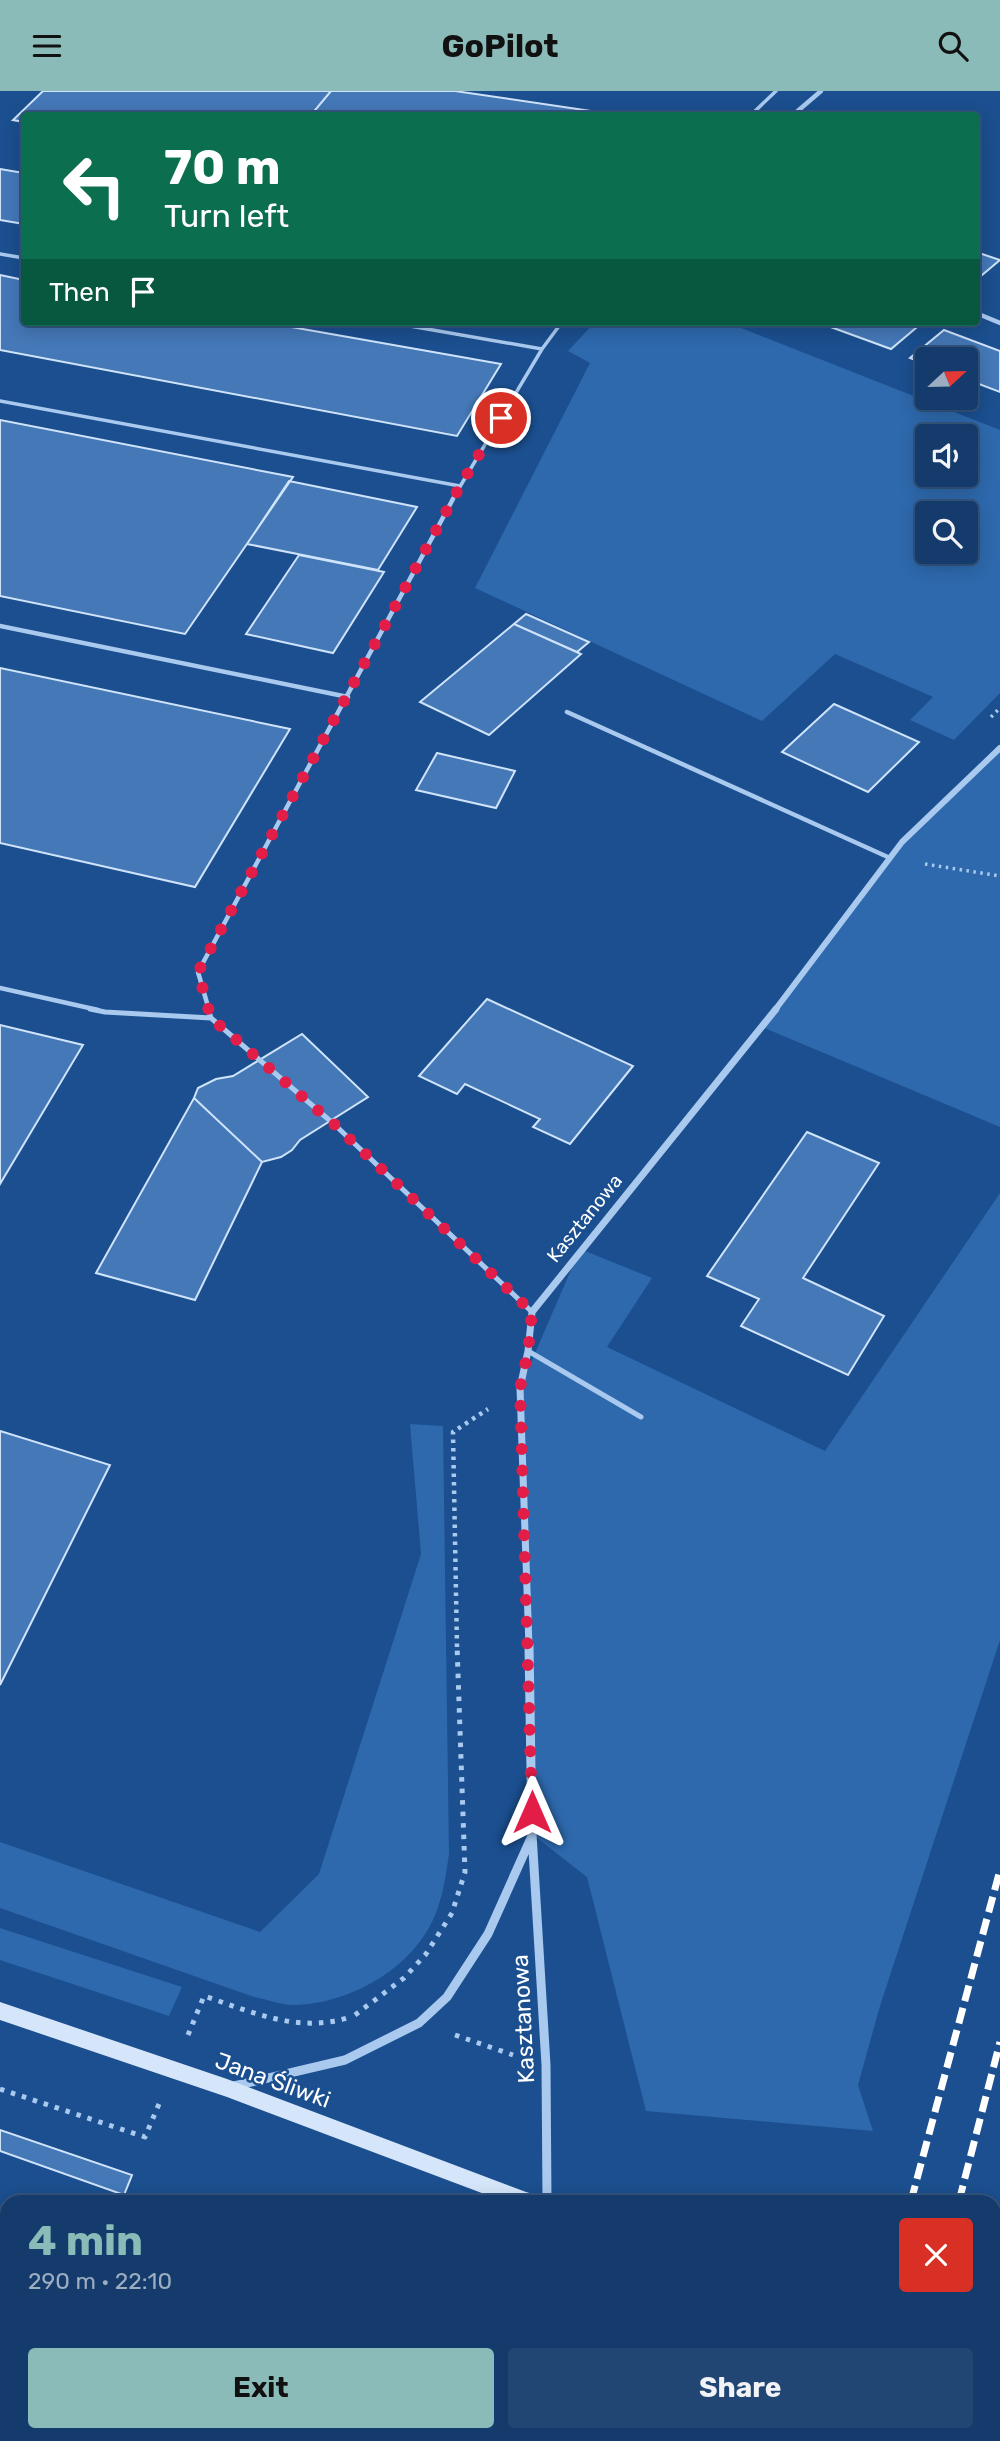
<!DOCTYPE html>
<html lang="en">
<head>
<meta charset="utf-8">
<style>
  body { margin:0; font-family:Rubik,sans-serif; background:#214673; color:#f1f3f6; height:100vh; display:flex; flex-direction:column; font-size:26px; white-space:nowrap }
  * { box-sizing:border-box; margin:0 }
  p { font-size:23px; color:#9dadc1 }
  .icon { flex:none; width:38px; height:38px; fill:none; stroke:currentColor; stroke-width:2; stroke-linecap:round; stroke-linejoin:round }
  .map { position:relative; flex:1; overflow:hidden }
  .drawer { position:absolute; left:0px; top:2104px; width:1001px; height:247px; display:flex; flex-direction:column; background:#143b6b; border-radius:21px 21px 0 0; box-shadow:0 4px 18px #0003,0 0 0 2px #33557e }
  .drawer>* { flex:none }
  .banner { position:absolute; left:21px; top:21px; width:959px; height:214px; border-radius:7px; box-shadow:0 4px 18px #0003,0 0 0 2px #33557e; background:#0b6e4f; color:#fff; overflow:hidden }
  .needle { width:46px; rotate:68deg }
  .controls { position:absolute; left:915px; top:256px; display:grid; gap:14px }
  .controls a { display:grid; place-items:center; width:63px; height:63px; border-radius:7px; background:#143b6b; box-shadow:0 4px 18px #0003,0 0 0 2px #33557e; font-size:35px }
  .pin { position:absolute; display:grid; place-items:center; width:60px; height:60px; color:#fff; margin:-30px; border:4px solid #fff; border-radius:50%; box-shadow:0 2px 7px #0007 }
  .me { position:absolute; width:77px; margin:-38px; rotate:0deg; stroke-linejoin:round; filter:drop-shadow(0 0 5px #0008) }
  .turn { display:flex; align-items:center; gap:24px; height:147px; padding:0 28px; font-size:32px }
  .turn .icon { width:91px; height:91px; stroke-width:2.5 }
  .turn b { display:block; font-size:49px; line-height:60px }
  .then { display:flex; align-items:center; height:66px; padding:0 28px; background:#0003; gap:14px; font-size:26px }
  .round { display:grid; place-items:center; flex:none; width:74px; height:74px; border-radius:7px; background:#214673 }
  .summary { display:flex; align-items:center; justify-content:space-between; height:119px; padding:0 28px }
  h1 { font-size:42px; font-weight:700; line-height:52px; color:#8bbbb9 }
  .primary-button { display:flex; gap:14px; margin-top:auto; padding:14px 28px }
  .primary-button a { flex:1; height:80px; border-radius:7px; background:#8bbbb9; color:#111; font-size:28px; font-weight:700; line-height:80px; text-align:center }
  .primary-button a+a { background:#214673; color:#f1f3f6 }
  header { display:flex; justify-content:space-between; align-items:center; height:91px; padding:0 28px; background:#8bbbb9; color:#111; font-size:32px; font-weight:700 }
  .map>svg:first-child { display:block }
  .green { fill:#2e69ad; fill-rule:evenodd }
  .building { fill:#4478b7; stroke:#cfe3fa; stroke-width:2 }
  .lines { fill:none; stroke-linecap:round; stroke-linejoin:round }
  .path-far2 { stroke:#a9c9ee; stroke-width:3.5; stroke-dasharray:2.5 4.5; stroke-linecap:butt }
  .path-far1 { stroke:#a9c9ee; stroke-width:4.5; stroke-dasharray:3.5 5; stroke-linecap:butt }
  .path { stroke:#a9c9ee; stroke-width:5; stroke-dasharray:4.5 7; stroke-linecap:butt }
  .lane-far2 { stroke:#a9c9ee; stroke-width:3.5 }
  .lane-far1 { stroke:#a9c9ee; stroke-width:4.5 }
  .lane { stroke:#a9c9ee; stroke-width:5 }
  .street-far3 { stroke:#a9c9ee; stroke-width:4.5 }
  .street-far2 { stroke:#a9c9ee; stroke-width:6 }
  .street-far1 { stroke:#a9c9ee; stroke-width:7 }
  .street { stroke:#a9c9ee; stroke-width:9 }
  .secondary { fill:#d6e6fa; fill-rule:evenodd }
  .rail { stroke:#fff; stroke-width:7; stroke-dasharray:16 7; stroke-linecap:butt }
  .route { stroke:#e11d48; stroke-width:12; stroke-dasharray:0 21.6 }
  .labels { text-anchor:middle; stroke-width:5; stroke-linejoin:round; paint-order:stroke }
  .street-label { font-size:19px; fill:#fff; stroke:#1b4f8f }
  .near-street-label { font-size:23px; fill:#fff; stroke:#1b4f8f }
</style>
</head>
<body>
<header><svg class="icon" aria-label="menu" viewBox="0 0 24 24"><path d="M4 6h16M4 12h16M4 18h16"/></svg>GoPilot<svg class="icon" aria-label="search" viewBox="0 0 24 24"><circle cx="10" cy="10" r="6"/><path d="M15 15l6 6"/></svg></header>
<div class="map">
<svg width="1000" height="2350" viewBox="0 0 1000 2350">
  <rect width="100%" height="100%" fill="#1b4f8f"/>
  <!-- green -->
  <path class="green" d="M 595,231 L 726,231 L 1000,339 L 1000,602 L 954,649 L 910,629 L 933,606 L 835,563 L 762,630 L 475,497 L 590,272 L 568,260 ZM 928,345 L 966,345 L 966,383 L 928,383 ZM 928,422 L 966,422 L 966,460 L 928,460 Z
    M 1000,657 L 1000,1036 L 762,936 L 902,751 Z
    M 1000,1102 L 1000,1549 L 880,1915 L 858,1994 L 873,2040 L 646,2020 L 587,1786 L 532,1743 L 520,1297 L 580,1158 L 652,1187 L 607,1256 L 825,1360 Z
    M 410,1333 L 443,1335 L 449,1764 C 446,1781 444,1800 438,1816 C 420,1873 354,1912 296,1914 C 283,1915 267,1908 254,1906 L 0,1817 L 0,1751 L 260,1841 L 319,1783 L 421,1463 Z
    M 0,1837 L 182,1896 L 169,1925 L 0,1869 Z
    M 444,2343 L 561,2343 L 559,2350 L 442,2350 Z
    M 718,2343 L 787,2343 L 789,2344 L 788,2350 L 707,2350 Z"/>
  <!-- building -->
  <path class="building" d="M 43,0 L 331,0 L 311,24 L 24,24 L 24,31 L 13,29 Z
    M 331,0 L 455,0 L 618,24 L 311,24 Z
    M 0,78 L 24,82 L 24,133 L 0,129 Z
    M 976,161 L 1000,169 L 976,189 Z
    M 0,184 L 24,189 L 24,231 L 263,231 L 501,273 L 457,345 L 0,259 Z
    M 817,231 L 923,231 L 891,258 Z
    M 944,239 L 1000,260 L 1000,301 L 966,288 L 966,268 L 928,268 L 928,274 L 910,267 Z
    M 0,329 L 293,386 L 185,543 L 0,505 Z
    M 289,390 L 417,416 L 378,479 L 247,453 Z
    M 299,464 L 384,481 L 333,562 L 246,543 Z
    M 526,523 L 589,551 L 577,561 L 514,533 Z
    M 514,533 L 581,563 L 489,644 L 420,611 Z
    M 0,577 L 290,638 L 195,796 L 0,752 Z
    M 834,613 L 919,651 L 868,701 L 782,661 Z
    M 437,662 L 515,680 L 496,717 L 416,699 Z
    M 487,908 L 633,975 L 570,1053 L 533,1036 L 540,1028 L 465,993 L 457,1003 L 419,985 Z
    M 0,934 L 83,954 L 0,1093 Z
    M 302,943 L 368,1006 L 300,1049 L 292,1059 L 281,1066 L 262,1071 L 194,1007 L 198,997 L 216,988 L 233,985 Z
    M 194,1007 L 262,1071 L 195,1209 L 96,1182 Z
    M 807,1041 L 879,1072 L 803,1187 L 884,1225 L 848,1284 L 741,1235 L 759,1208 L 707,1185 Z
    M 0,1340 L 110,1374 L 0,1594 Z
    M 0,2039 L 132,2084 L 124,2104 L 0,2060 Z"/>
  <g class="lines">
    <!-- path-far2 -->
    <path class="path-far2" d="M 991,626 L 1000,617
      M 925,773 L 1000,785"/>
    <!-- path-far1 -->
    <path class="path-far1" d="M 457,1556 L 453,1341 L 488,1318"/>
    <!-- path -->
    <path class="path" d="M 355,1924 L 404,1887 L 426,1863 L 452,1822 L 465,1781 L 457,1554
      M 188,1944 L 204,1905 C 252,1921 297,1942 347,1927
      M 455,1944 L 513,1964
      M 0,1998 L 145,2046 L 159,2013
      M 579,2350 L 581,2343"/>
    <!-- lane-far2 -->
    <path class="lane-far2" d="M 751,24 L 776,0
      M 0,163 L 24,167
      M 387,231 L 542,258
      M 0,310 L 460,395
      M 452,409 L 542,258 L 562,231"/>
    <!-- lane-far1 -->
    <path class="lane-far1" d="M 0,535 L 348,606
      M 567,621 L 890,767
      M 0,897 L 98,919
      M 209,919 L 198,881 L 453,408"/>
    <!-- lane -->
    <path class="lane" d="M 90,918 L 105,921 L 211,927
      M 208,918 L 211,927 L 335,1034 L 532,1221
      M 528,1260 L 641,1326"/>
    <!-- street-far3 -->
    <path class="street-far3" d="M 793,24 L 821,0
      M 976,222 L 1000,232"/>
    <!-- street-far2 -->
    <path class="street-far2" d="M 775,919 L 902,751 L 1000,657"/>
    <!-- street-far1 -->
    <path class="street-far1" d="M 529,1556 L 520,1297 L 528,1260 L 532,1221 L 776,918"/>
    <!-- street -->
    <path class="street" d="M 529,1554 L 532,1743 L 546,1974 L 547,2110
      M 234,1995 L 345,1969 L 419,1932 L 447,1906 L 488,1843 L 531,1747
      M 656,2350 L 658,2343"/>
    <!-- secondary -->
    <path class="secondary" d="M 0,1911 L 227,1988 L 526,2101 L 533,2103 L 535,2110 L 503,2110 L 227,2006 L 0,1929 Z
      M 994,2307 L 1000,2310 L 1000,2330 L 994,2327 Z"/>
    <!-- rail -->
    <path class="rail" d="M 911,2110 L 1000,1779
      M 959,2110 L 1000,1951
      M 994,2159 L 1000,2134
      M 849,2350 L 851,2343
      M 898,2350 L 900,2343
      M 949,2350 L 951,2343
      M 998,2350 L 1000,2341"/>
  </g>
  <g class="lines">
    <!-- route -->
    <path class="route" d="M 501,327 L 460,395 L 198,881 L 211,927 L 335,1034 L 532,1221 L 528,1260 L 520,1297 L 532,1721"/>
  </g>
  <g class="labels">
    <!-- street labels -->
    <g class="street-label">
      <text transform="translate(584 1127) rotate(-51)" y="7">Kasztanowa</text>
    </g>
    <!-- near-street labels -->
    <g class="near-street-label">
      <text transform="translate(523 1928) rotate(-93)" y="8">Kasztanowa</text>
      <text transform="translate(273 1989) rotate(20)" y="8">Jana Śliwki</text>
    </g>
  </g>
</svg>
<div class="controls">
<a><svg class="needle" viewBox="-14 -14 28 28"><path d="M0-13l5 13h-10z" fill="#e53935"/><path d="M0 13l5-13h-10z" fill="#9dadc1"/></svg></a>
<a><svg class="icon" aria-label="sound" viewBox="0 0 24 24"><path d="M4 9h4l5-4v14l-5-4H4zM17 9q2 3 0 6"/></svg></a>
<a><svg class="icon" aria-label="search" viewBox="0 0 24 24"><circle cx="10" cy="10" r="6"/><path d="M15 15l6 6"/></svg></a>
</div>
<div class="pin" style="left:501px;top:327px;background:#d93025"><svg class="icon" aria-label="arrive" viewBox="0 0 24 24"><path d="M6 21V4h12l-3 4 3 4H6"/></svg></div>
<svg class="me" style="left:532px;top:1721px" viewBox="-20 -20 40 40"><path d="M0-17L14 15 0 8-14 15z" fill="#e11d48" stroke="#fff" stroke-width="4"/></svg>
<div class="banner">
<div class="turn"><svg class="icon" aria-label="left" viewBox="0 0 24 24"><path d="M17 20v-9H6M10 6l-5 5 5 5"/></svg><div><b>70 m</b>Turn left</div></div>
<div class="then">Then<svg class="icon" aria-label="arrive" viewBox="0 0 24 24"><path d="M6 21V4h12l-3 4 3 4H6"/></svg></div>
</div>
<section class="drawer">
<div class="summary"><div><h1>4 min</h1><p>290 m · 22:10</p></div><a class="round" style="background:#d93025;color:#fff"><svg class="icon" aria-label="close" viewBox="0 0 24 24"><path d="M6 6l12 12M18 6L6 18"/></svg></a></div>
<div class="primary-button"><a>Exit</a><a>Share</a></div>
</section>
</div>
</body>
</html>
